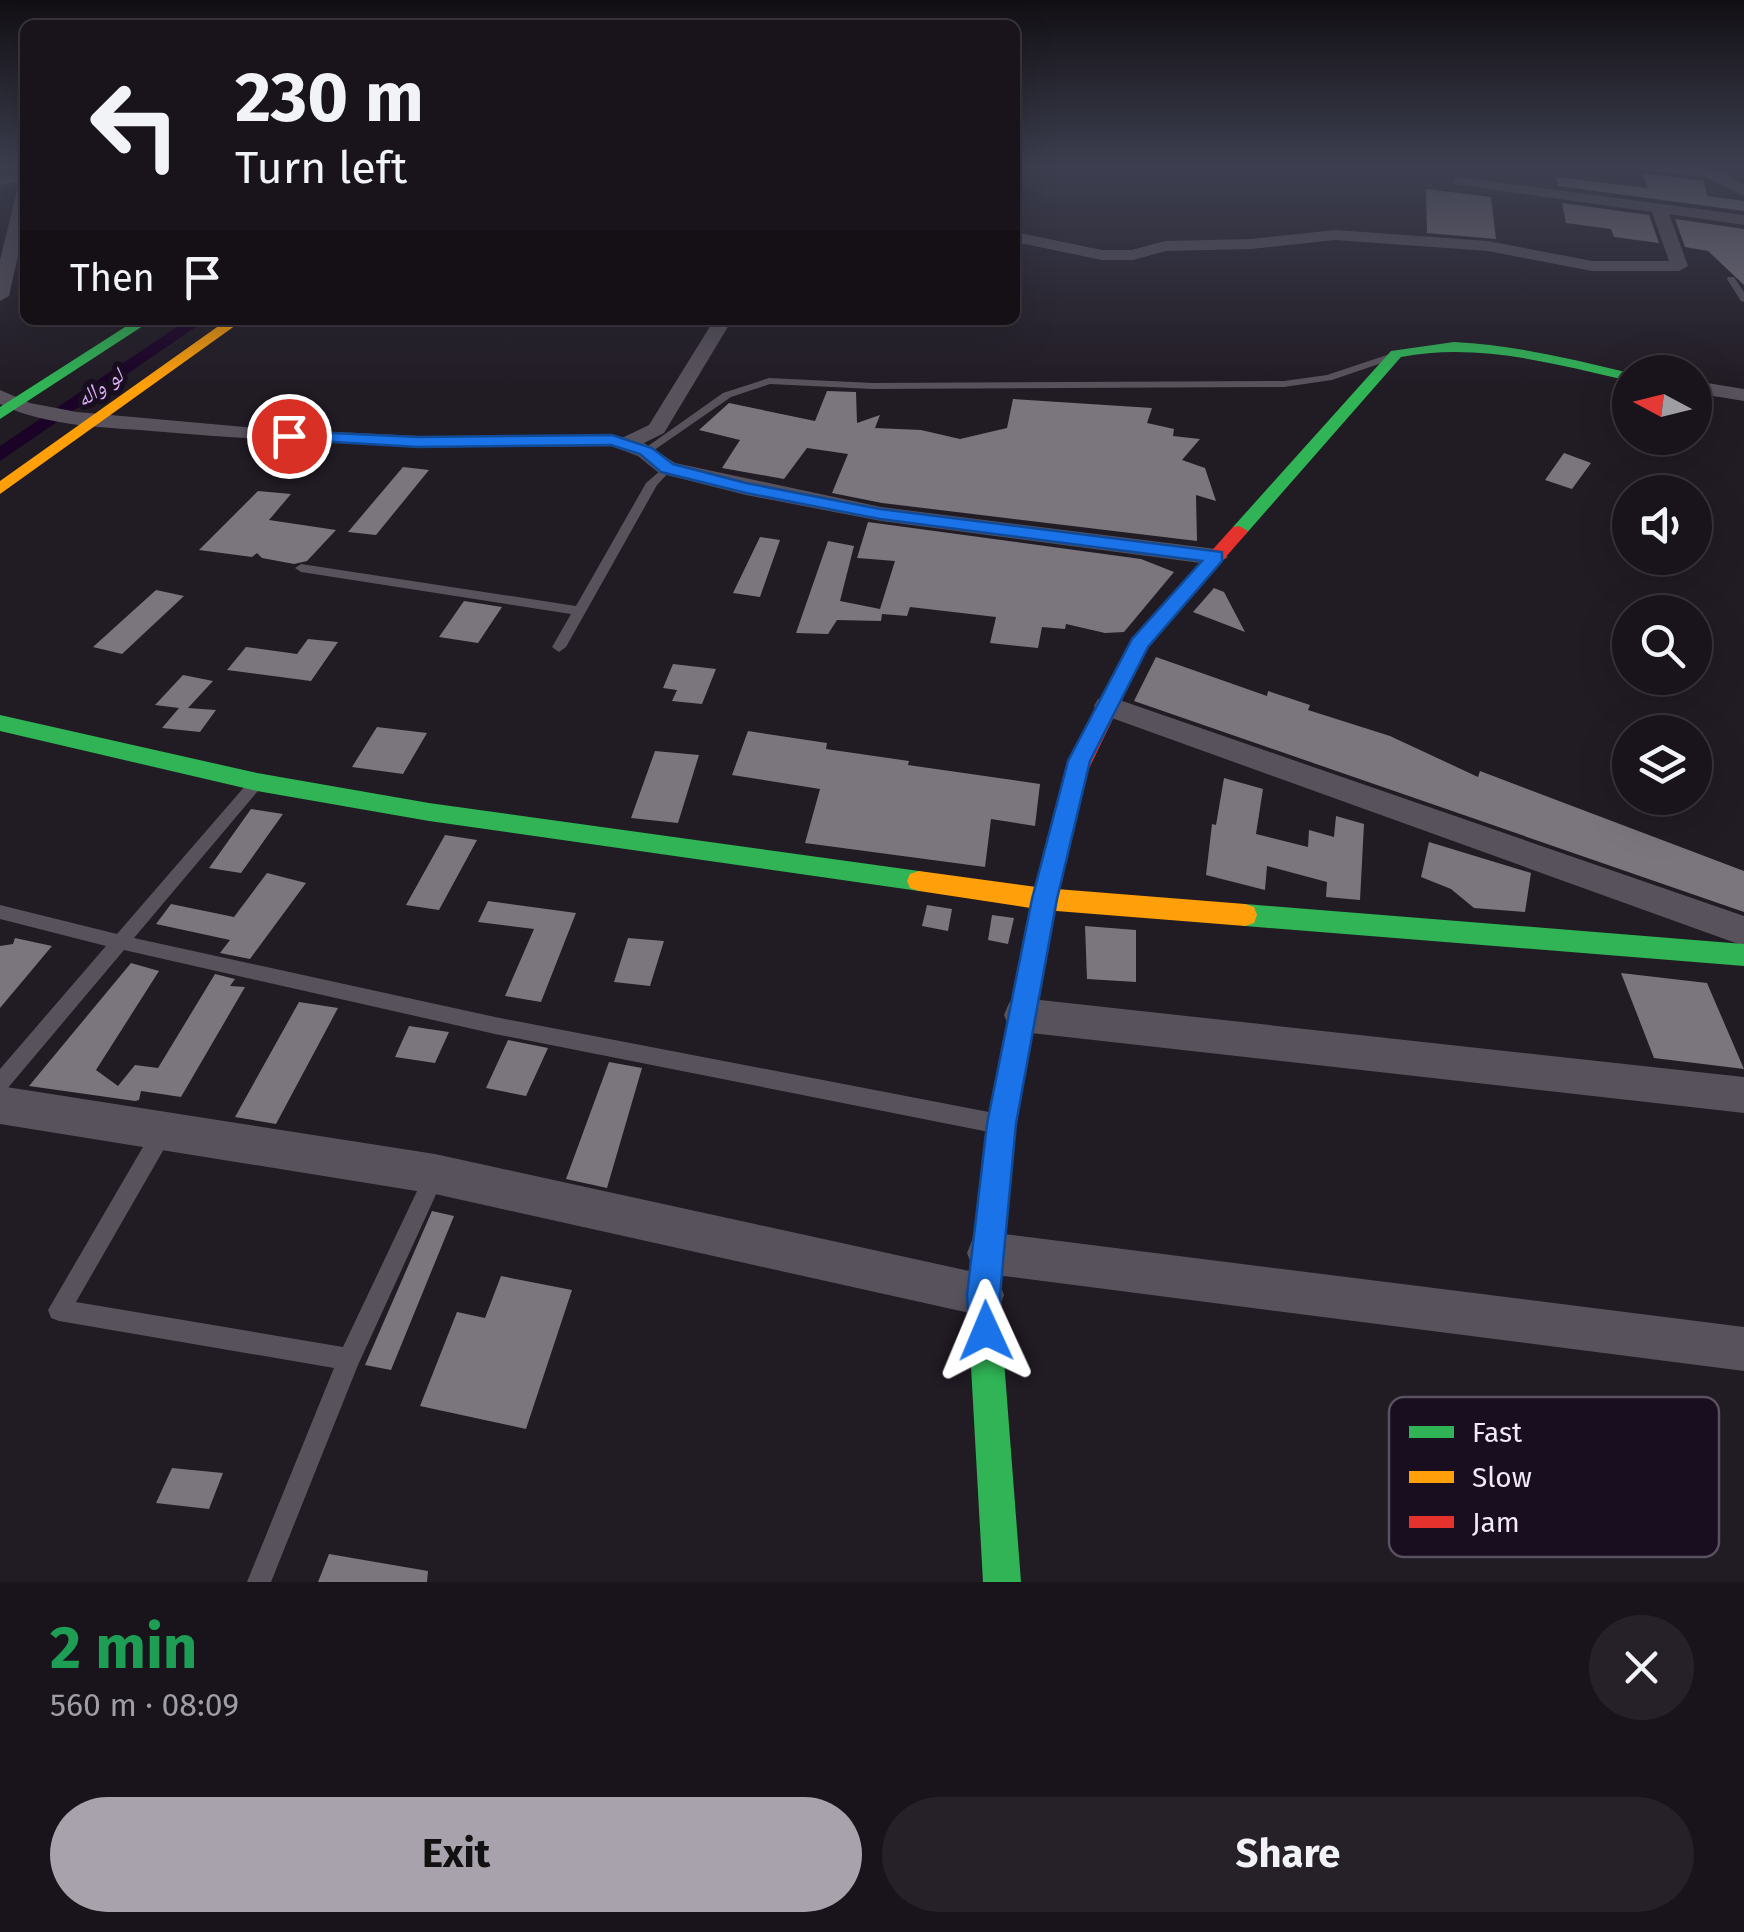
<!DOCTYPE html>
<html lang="en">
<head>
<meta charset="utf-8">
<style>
  body { margin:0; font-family:"Fira Sans","Noto Naskh Arabic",sans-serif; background:#262128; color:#f1f3f6; height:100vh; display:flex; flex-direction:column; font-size:38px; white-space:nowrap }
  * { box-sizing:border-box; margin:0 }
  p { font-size:32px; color:#9f9ea3 }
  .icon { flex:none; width:55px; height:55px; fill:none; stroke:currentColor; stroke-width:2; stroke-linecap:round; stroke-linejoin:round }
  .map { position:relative; height:1582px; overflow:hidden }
  .sheet { display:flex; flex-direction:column; background:#19141b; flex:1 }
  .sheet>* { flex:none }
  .guide { position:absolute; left:20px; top:20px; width:1000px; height:305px; border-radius:15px; box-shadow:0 10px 40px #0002,0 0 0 2px #37333a; background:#19141b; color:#f1f3f6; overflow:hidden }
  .needle { width:65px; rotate:277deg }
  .controls { position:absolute; left:1612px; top:355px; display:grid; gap:20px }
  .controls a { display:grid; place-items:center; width:100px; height:100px; border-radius:50%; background:#19141b; box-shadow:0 10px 40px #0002,0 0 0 2px #37333a; font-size:50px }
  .pin { position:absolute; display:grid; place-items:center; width:85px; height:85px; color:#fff; margin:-42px; border:5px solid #fff; border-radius:50%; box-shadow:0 2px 10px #0007 }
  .me { position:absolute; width:110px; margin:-55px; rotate:359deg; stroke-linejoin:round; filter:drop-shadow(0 0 8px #0008) }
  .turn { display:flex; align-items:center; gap:35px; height:210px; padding:0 50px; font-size:45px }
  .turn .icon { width:130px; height:130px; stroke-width:2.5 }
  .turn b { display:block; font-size:70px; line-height:85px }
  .then { display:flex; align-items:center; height:95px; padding:0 50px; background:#0003; gap:20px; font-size:38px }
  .round { display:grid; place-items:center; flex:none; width:105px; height:105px; border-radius:52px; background:#262128 }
  .head { display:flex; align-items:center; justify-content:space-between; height:170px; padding:0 50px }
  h1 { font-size:60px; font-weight:700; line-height:75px; color:#1e9e55 }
  .button { display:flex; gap:20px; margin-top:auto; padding:20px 50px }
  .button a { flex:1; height:115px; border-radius:60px; background:#a8a2ac; color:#111; font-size:40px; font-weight:700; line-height:115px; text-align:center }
  .button a+a { background:#262128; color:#f1f3f6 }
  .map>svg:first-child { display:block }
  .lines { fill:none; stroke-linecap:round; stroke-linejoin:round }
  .canal { fill:#1b0227; fill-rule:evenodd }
  .building { fill:#7b757e }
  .lane { fill:#58525c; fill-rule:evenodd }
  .street { fill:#58525c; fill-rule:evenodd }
  .fast { fill:#30b455; fill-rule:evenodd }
  .slow { fill:#ff9f0a; fill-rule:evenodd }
  .jam { fill:#e5322d; fill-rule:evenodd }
  .route { fill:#1a73e8; stroke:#114b97; stroke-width:2.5 }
  .labels { text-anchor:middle; stroke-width:10; stroke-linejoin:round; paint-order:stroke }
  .far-water-label { font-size:22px; font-style:italic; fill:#d9aef5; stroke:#180e1f }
  .key { fill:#180e1f; stroke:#595060; stroke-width:2.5 }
  .key-label { font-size:28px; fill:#f1eaf6 }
</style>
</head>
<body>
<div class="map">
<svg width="1744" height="1582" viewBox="0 0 1744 1582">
  <rect width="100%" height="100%" fill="#211b24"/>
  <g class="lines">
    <!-- canal -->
    <path class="canal" d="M 187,320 L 206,320 L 0,461 L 0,446 Z"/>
  </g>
  <!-- building -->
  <path class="building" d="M 1642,173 L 1704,181 L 1707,196 L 1744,201 L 1744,211 L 1558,186 L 1556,177 L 1648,188 Z
    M 1426,189 L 1491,197 L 1496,239 L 1427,233 Z
    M 1562,203 L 1649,215 L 1659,243 L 1614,237 L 1611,229 L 1566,223 Z
    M 1675,219 L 1744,229 L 1744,285 L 1708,251 L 1685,247 Z
    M 827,391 L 856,392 L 857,423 L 880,415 L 875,428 L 921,430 L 960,439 L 1007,428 L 1013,399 L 1152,408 L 1147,423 L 1174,429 L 1173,436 L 1200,439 L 1182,460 L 1205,468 L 1216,501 L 1196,495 L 1197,541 L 882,503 L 832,493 L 848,454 L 807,448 L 784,479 L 722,468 L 740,440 L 699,430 L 729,403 L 815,421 Z
    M 1564,453 L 1591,463 L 1572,489 L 1545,480 Z
    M 403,467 L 429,470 L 376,535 L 348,532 Z
    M 258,491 L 291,494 L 269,520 L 336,530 L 307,561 L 294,564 L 262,558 L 257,553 L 252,557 L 199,550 Z
    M 868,522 L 1141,559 L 1174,572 L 1124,632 L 1105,633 L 1066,624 L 1065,629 L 1042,627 L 1038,648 L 990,643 L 996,617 L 910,607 L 907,616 L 882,614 L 881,621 L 837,620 L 828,634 L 796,633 L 828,541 L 854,546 L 840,601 L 880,609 L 895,561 L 857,558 Z
    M 760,537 L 780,540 L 760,597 L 733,593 Z
    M 1214,588 L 1224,592 L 1245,632 L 1193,612 Z
    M 156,590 L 184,596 L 122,654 L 93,647 Z
    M 464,601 L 502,607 L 478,643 L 439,637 Z
    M 308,639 L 338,642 L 311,681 L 227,670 L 246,647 L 297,654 Z
    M 1156,657 L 1267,696 L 1268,691 L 1310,705 L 1308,710 L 1390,736 L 1478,777 L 1480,771 L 1744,871 L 1744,912 L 1134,701 Z
    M 673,664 L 716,669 L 702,704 L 672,701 L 677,690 L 663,688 Z
    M 183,675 L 213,681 L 188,708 L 216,710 L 200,732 L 162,728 L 179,708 L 155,705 Z
    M 377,727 L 427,733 L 403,774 L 352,767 Z
    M 748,731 L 827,743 L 826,749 L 909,761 L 908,765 L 1040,784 L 1035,826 L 991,819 L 985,867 L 805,843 L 820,789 L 732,775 Z
    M 655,751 L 699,755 L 678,823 L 631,818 Z
    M 1224,778 L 1263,789 L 1256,834 L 1308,847 L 1309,830 L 1334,837 L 1336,816 L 1364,824 L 1360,900 L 1326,897 L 1327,882 L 1267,866 L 1265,890 L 1206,875 L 1212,824 L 1216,825 Z
    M 251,809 L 283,814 L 241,873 L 209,868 Z
    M 445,835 L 477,840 L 439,910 L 406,905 Z
    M 1429,842 L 1531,873 L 1525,912 L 1474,908 L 1451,889 L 1421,877 Z
    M 267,873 L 306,883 L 250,959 L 220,953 L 230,940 L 156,924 L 171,904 L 234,917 Z
    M 488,901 L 576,913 L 541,1002 L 505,996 L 534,929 L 478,922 Z
    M 927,905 L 952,909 L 948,931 L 922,926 Z
    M 992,915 L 1014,918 L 1008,944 L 988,940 Z
    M 1085,926 L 1136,930 L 1136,982 L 1087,979 Z
    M 15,938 L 52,946 L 0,1008 L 0,946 L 13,944 Z
    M 628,938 L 664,941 L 650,986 L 614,982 Z
    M 131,963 L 159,971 L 96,1070 L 118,1086 L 135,1065 L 158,1068 L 215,974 L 235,979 L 230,986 L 245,987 L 181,1097 L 141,1091 L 139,1100 L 135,1101 L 29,1086 Z
    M 1621,973 L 1707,983 L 1744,1069 L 1654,1058 Z
    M 299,1002 L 338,1008 L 276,1124 L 235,1117 Z
    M 409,1026 L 449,1032 L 435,1063 L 395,1057 Z
    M 508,1040 L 548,1048 L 526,1096 L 486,1088 Z
    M 609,1062 L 642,1068 L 607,1188 L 566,1179 Z
    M 432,1211 L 454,1216 L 391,1370 L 365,1365 Z
    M 501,1276 L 572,1290 L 526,1429 L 420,1406 L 457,1312 L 485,1318 Z
    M 172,1468 L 223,1473 L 209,1509 L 156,1503 Z
    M 329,1554 L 428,1571 L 427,1582 L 318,1582 Z"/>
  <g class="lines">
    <!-- lane -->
    <path class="lane" d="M 1728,277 L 1734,277 L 1744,292 L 1744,302 L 1741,301 L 1727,279 Z
      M 1393,353 L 1398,356 L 1396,358 L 1332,380 L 1284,387 L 873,389 L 770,384 L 731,397 L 650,453 L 641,451 L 723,393 L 769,378 L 873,383 L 1284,381 L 1327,375 Z
      M 667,465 L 673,468 L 657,485 L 566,647 L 559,652 L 552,647 L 571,614 L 301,572 L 295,568 L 301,564 L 576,606 L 646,483 Z
      M 257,776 L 262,778 L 264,782 L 262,786 L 134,938 L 495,1017 L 994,1113 L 1001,1116 L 1004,1123 L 1001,1130 L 994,1133 L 495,1034 L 124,950 L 7,1089 L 0,1092 L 0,1069 L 106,946 L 0,919 L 0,905 L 117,934 L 252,778 Z
      M 161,1125 L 168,1128 L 171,1135 L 168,1142 L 76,1302 L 343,1347 L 427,1170 L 434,1167 L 441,1170 L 444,1177 L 358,1365 L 271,1582 L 247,1582 L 334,1368 L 59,1321 L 51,1318 L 48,1310 L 154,1128 Z"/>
    <!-- street -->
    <path class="street" d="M 1630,165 C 1667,163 1711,162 1744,184 L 1744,196 L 1705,177 L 1637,169 Z
      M 25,173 L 25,181 L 0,185 L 0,177 Z
      M 1459,177 L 1744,215 L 1744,225 L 1669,214 L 1688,266 L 1679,271 L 1592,271 L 1488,251 L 1335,240 L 1251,249 L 1166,251 L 1133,260 L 1102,260 L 1015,242 L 1015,232 L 1102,250 L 1132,250 L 1165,241 L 1251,239 L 1335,230 L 1488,241 L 1592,261 L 1669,261 L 1652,212 L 1454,184 L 1452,181 Z
      M 25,185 L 25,224 L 9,296 L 0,301 L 0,260 L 17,190 Z
      M 714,320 L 732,320 L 664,433 L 644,443 L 675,463 L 881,507 L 1216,549 L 1228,557 L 1216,565 L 881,521 L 746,495 L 659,473 L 638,456 L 611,446 C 461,448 313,445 164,432 C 110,427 49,428 0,404 L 0,390 L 30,403 L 77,412 L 256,428 L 419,436 L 624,437 L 649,425 Z
      M 1695,381 L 1744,389 L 1744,401 L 1695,393 Z
      M 1108,696 L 1744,916 L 1744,946 L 1098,713 L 1094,706 L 1098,699 Z
      M 1022,998 L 1744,1077 L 1744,1113 L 1022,1032 L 1009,1027 L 1004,1015 L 1009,1003 Z
      M 0,1086 L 435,1154 L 983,1274 L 998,1280 L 1004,1295 L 998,1310 L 983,1316 L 435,1194 L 0,1124 Z
      M 988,1232 L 1744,1327 L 1744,1371 L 988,1274 L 973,1268 L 967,1253 L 973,1238 Z"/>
    <!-- fast -->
    <path class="fast" d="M 136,320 L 152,320 L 0,419 L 0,407 Z
      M 1454,342 C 1514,345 1571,359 1630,373 L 1630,381 C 1554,364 1479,342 1401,357 L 1245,535 L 1233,535 L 1233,527 L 1391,351 Z
      M 0,715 L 257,773 L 429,803 L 919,871 L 928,874 L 931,881 L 928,888 L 919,891 L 429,821 L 257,791 L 0,731 Z
      M 1076,764 L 1084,767 L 1087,773 L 1056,899 L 1015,1124 L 999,1295 L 1021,1582 L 983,1582 L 967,1295 L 987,1124 L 1032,899 L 1065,773 L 1068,767 Z
      M 1245,904 L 1744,944 L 1744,966 L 1245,926 L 1236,923 L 1233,915 L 1236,907 Z"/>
    <!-- slow -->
    <path class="slow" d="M 227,320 L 243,320 L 0,494 L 0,481 Z
      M 919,871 L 1044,888 L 1245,904 L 1254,907 L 1257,915 L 1254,923 L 1245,926 L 1044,910 L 919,891 L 910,888 L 907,881 L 910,874 Z"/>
    <!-- jam -->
    <path class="jam" d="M 1239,526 L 1248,531 L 1245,535 L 1148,646 L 1084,779 L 1068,779 L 1065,773 L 1133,638 L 1233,527 Z"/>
  </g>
  <!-- sky -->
  <linearGradient id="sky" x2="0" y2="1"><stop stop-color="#120f14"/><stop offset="0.43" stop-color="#3d3f50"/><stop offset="1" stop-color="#3d3f50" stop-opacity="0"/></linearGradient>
  <rect width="1744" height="386" fill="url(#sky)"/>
  <!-- route -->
  <path class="route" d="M 289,431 L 418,437 L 612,435 L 652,448 L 673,464 L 746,483 L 880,509 L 1222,552 L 1222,561 L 1148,647 L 1090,761 L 1057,899 L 1016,1124 L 1000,1295 L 1002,1331 L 997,1343 L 986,1347 L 974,1343 L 969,1331 L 967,1295 L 987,1124 L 1032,899 L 1068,761 L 1132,639 L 1202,561 L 880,519 L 746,493 L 661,472 L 640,454 L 611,445 L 418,447 L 283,439 L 283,433 Z"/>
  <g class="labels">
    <!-- far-water labels -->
    <g class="far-water-label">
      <text transform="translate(99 387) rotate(-34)" y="8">لو واله</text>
    </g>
  </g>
  <!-- legend -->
  <rect x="1389" y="1397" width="330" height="160" rx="15" class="key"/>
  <rect x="1409" y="1426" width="45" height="12" fill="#30b455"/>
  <rect x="1409" y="1471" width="45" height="12" fill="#ff9f0a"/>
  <rect x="1409" y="1516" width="45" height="12" fill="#e5322d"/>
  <g class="key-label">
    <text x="1472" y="1442">Fast</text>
    <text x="1472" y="1487">Slow</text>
    <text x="1472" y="1532">Jam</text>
  </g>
</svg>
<div class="controls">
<a><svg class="needle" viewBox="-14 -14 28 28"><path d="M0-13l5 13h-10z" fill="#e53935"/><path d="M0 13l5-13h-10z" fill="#9f9ea3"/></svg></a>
<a><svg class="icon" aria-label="sound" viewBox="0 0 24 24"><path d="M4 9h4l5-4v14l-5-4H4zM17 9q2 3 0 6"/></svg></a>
<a><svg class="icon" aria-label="search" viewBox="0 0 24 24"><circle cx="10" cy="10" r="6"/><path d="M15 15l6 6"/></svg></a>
<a><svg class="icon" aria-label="layers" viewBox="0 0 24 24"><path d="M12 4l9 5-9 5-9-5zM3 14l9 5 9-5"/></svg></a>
</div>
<div class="pin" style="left:289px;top:436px;background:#d93025"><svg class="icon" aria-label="arrive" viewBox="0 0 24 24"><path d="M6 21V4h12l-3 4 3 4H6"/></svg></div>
<svg class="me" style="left:986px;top:1331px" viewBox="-20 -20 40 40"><path d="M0-17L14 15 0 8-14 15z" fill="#1a73e8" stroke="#fff" stroke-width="4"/></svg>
<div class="guide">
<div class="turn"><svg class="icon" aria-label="left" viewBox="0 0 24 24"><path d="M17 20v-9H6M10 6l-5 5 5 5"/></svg><div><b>230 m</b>Turn left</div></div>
<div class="then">Then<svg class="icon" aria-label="arrive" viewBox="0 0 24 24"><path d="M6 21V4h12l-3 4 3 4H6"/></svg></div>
</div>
</div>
<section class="sheet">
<div class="head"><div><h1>2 min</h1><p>560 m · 08:09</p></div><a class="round"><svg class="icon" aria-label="close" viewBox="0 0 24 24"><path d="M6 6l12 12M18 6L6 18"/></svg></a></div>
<div class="button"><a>Exit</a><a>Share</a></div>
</section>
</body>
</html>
